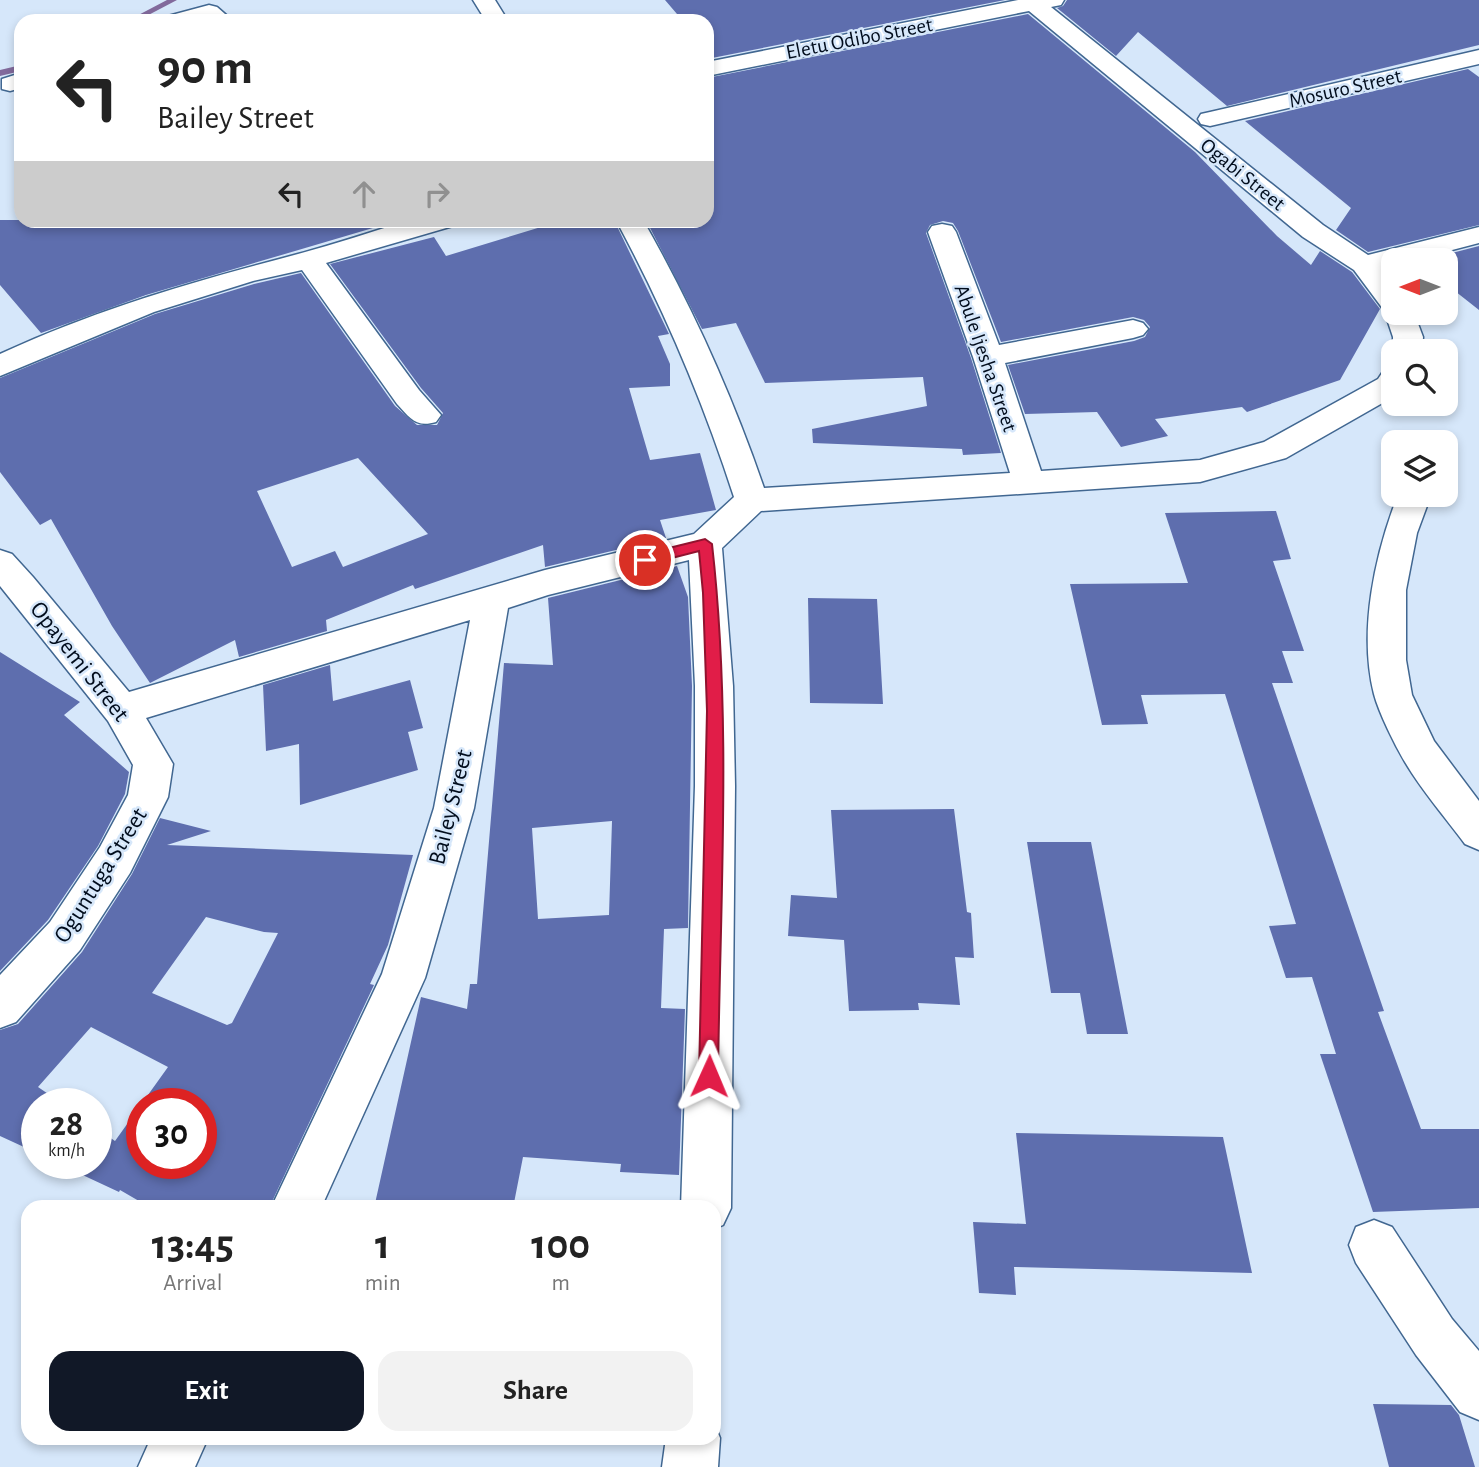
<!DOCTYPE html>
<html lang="en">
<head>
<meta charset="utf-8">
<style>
  body { margin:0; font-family:"Alegreya Sans",sans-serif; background:#f2f2f2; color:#222; height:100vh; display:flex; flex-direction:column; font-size:26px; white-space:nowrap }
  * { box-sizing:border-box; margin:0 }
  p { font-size:23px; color:#767676 }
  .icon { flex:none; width:38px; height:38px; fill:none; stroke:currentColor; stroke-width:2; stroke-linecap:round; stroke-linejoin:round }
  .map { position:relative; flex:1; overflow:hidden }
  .details { position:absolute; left:21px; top:1200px; width:700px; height:245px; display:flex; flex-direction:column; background:#fff; border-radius:21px; box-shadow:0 4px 10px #0003 }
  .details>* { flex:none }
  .banner { position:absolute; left:14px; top:14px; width:700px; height:214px; border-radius:21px; box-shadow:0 4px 10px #0003; background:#fff; color:#222; overflow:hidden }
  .needle { width:46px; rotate:270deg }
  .fabs { position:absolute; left:1381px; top:248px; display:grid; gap:14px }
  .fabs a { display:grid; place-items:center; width:77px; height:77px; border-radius:14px; background:#fff; box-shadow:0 4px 10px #0003; font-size:35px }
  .speed { position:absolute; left:21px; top:1088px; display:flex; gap:14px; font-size:35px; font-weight:700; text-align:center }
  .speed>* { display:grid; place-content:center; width:91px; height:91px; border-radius:50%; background:#fff; box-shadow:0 4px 10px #0003; line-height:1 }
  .speed small { font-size:18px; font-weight:400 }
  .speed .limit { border:10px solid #d22; background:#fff; color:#111 }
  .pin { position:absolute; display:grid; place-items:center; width:60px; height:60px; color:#fff; margin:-30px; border:4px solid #fff; border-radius:50%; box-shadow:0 2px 7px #0007 }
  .me { position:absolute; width:77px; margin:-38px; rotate:1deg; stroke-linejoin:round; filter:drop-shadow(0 0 5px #0008) }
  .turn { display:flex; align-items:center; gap:24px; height:147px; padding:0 28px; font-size:32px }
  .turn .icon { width:91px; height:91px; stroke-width:2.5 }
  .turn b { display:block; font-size:49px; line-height:60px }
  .lanes { display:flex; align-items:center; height:66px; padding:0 28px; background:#0003; justify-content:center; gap:35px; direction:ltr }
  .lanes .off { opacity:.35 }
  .eta { display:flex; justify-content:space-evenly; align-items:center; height:119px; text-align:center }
  .eta b { font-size:42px; font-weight:600; line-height:49px }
  .cta { display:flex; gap:14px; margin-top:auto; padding:14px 28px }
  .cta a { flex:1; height:80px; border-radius:21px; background:#111827; color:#fff; font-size:28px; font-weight:600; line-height:80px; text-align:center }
  .cta a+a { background:#f2f2f2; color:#222 }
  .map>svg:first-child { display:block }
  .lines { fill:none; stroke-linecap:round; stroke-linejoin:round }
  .stream { fill:#826a9c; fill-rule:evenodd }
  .building { fill:#5e6eae; fill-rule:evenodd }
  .minor-casing { stroke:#416791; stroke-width:3 }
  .minor { fill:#fff; fill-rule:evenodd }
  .route { fill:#e11d48; stroke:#92132f; stroke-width:2 }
  .labels { text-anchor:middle; stroke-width:5; stroke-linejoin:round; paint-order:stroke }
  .far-street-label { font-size:21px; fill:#010c1c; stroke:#d6e7fa }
  .street-label { font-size:24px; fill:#010c1c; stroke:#d6e7fa }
</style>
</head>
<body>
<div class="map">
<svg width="1479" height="1467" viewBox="0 0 1479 1467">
  <rect width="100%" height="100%" fill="#d6e7fa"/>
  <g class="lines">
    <!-- stream -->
    <path class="stream" d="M 167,0 L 177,0 L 137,21 L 127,21 Z
      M 21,65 L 21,71 L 0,76 L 0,70 Z"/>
  </g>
  <!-- building -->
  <path class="building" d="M 665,0 L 1005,0 L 707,59 L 707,21 L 683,21 Z
    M 1067,0 L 1479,0 L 1479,45 L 1227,106 L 1138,32 L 1116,56 L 1057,8 L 1063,6 Z
    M 1028,14 L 1195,152 L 1277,236 L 1311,265 L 1320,251 L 1352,272 L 1380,309 L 1340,380 L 1247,412 L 1242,407 L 1155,419 L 1168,436 L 1121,447 L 1097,412 L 1025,414 L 1008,365 L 1134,341 L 1145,337 L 1150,327 L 1144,320 L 1133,317 L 1001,342 L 958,231 L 953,223 L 943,221 L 930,225 L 926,233 L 971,358 L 1001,453 L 963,455 L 962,449 L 813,443 L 812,429 L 927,406 L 923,377 L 765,383 L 736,323 L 702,329 L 648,224 L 662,220 L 707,220 L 707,78 Z
    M 1468,69 L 1479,77 L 1479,225 L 1368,252 L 1336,230 L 1351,208 L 1245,121 Z
    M 0,220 L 400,220 L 146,295 L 41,333 L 0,285 Z
    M 564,220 L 614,220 L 669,334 L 658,336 L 670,364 L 670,386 L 629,388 L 650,460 L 700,453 L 716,510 L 660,520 L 666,538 L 545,567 L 543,545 L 415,589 L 413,585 L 326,620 L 327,631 L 239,657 L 235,640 L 150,683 L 112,626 L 51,519 L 40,525 L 0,472 L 0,378 L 155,314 L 254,284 L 301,273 L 395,406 L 417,425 L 437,425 L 443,413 L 421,388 L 330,264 L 434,237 L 446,256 ZM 358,458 L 428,534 L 343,567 L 335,551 L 292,567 L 257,491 Z
    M 1479,246 L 1479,310 L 1446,284 L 1446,261 L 1421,261 Z
    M 1276,511 L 1291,559 L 1273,561 L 1304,651 L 1282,651 L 1293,683 L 1272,683 L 1384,1011 L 1378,1012 L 1421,1129 L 1479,1129 L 1479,1208 L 1373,1212 L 1320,1054 L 1336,1054 L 1312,977 L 1286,978 L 1269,926 L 1296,924 L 1225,694 L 1141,695 L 1148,724 L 1102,725 L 1070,584 L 1188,583 L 1165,513 Z
    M 677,566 L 688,597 L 692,686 L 688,928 L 664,929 L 661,1008 L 685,1009 L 679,1175 L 620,1172 L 621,1164 L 523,1157 L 513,1208 L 374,1208 L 421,997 L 467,1009 L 470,984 L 477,984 L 504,663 L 553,665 L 548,598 ZM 612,821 L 609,915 L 538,919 L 532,828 Z
    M 808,598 L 877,599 L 883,704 L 810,703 Z
    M 0,652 L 80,702 L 64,715 L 129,772 L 125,794 L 98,846 L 48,920 L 0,971 Z
    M 330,665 L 333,701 L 410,680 L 423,728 L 408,732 L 418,770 L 300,805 L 299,744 L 266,751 L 263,685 Z
    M 954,809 L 967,912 L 971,913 L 974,958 L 955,957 L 960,1005 L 918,1003 L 919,1010 L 849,1011 L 844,940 L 788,936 L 791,895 L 837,898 L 831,810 Z
    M 160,818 L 211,831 L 167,845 L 413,855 L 388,945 L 370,984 L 374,985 L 269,1208 L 151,1208 L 120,1190 L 119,1192 L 59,1164 L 96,1164 L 96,1128 L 115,1141 L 168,1067 L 91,1027 L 38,1087 L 63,1104 L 37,1104 L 37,1153 L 0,1136 L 0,1030 L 18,1024 L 82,952 L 132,874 ZM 206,917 L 264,932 L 278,933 L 232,1023 L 227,1025 L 152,993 ZM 142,1104 L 201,1104 L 201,1164 L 142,1164 Z
    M 1027,842 L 1091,842 L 1128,1034 L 1087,1034 L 1080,993 L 1051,993 Z
    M 1016,1133 L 1223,1137 L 1252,1273 L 1014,1267 L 1016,1295 L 979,1293 L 973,1222 L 1026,1224 Z
    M 1373,1404 L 1451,1405 L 1459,1415 L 1475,1467 L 1389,1467 Z"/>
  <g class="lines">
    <defs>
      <path id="minor" d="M 473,0 L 495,0 L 508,21 L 486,21 Z
        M 1018,0 L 1064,0 L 1061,5 L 1051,7 L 1323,225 L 1368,255 L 1479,227 L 1479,243 L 1410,261 L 1393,261 L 1393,265 L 1381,268 L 1393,283 L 1393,313 L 1414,313 L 1423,337 L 1422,352 L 1393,353 L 1393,337 L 1385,313 L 1386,310 L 1383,309 L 1354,270 L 1303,237 L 1029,11 L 707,76 L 707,62 Z
        M 209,5 L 217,7 L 233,21 L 165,21 L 168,16 Z
        M 1479,50 L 1479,64 L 1210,126 L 1201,124 L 1198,119 L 1201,114 L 1210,112 Z
        M 21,73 L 21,88 L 10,91 L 2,89 L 2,79 Z
        M 411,220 L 457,220 L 453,226 L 326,263 L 419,390 L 441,415 L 436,422 C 416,428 410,418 397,404 L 302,270 L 253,281 L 154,312 L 0,376 L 0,354 C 100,308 192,282 298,254 C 336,244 373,231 411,220 Z
        M 616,220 L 643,220 C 692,306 732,395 764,488 L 1010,473 L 973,357 L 928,232 L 932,226 L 942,224 L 952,226 L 956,232 L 999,345 L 1133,320 L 1143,323 L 1148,329 L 1143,335 L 1133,338 L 1005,363 L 1041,471 L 1200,460 L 1264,442 L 1378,379 L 1382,373 L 1393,370 L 1393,397 L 1286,458 L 1200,482 L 761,511 L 722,548 L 733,686 L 735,786 L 731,1208 L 723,1225 L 714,1229 L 714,1208 L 681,1208 L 695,786 L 695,686 L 689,560 L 548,595 L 508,608 L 474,808 L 425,978 L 321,1208 L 271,1208 L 382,974 L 434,808 L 470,620 L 146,718 L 173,764 L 168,797 L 130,873 L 80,950 L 16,1022 L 0,1028 L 0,975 L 50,922 L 100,847 L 128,795 L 133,765 L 108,721 L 0,586 L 0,550 L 12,554 L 33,577 L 129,692 L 545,570 L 694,534 L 734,497 C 703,401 664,309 616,220 Z
        M 1398,495 L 1431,495 L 1417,533 L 1406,590 L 1406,660 L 1412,695 L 1434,741 L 1479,801 L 1479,850 L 1465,844 C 1445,817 1422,791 1405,762 C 1395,745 1379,713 1374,694 C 1358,631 1375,554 1398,495 Z
        M 1374,1220 L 1392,1227 L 1452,1319 L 1479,1351 L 1479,1420 L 1460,1412 L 1416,1355 L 1356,1263 L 1349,1245 L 1356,1227 Z
        M 714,1423 L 720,1438 L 718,1467 L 662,1467 L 666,1438 L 714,1438 Z
        M 151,1438 L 208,1438 L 195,1467 L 138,1467 Z"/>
    </defs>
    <!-- minor casing -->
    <use href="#minor" class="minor-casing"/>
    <!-- minor -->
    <use href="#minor" class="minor"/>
  </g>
  <!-- route -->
  <path class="route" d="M 705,539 L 712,544 C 732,720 720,899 718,1076 L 716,1083 L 709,1085 L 702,1083 L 699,1076 L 707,711 L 703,593 L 699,551 L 645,565 L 638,560 L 645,554 Z"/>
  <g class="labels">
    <!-- far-street labels -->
    <g class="far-street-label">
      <text transform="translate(859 38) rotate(-11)" y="7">Eletu Odibo Street</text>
      <text transform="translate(1345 88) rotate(-13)" y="7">Mosuro Street</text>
      <text transform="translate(1243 174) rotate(39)" y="7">Ogabi Street</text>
      <text transform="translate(986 358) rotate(71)" y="7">Abule Ijesha Street</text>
    </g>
    <!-- street labels -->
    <g class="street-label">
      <text transform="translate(80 661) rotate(52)" y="8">Opayemi Street</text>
      <text transform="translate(450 807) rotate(-76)" y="8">Bailey Street</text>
      <text transform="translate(100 875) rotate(-58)" y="8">Oguntuga Street</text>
    </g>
  </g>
</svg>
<div class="fabs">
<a><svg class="needle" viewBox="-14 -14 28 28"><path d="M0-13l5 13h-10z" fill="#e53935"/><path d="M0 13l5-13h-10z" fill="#767676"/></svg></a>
<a><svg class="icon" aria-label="search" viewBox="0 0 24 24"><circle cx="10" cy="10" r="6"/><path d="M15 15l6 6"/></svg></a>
<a><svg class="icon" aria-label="layers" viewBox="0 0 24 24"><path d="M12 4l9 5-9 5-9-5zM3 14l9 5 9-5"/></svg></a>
</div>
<div class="speed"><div>28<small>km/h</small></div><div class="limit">30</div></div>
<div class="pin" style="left:645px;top:560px;background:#d93025"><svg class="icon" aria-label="arrive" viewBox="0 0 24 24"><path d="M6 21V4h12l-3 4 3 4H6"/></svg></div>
<svg class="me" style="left:709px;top:1076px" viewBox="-20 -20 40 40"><path d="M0-17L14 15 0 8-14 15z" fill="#e11d48" stroke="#fff" stroke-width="4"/></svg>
<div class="banner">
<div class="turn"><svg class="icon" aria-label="left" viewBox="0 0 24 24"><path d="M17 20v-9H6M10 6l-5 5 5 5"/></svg><div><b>90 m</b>Bailey Street</div></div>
<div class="lanes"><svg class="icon" aria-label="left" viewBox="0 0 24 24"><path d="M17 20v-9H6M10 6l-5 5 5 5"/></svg><svg class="icon off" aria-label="ahead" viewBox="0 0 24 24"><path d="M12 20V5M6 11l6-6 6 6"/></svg><svg class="icon off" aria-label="right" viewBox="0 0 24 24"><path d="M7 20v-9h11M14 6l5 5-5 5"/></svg></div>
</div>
<section class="details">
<div class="eta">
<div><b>13:45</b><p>Arrival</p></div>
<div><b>1</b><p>min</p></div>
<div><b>100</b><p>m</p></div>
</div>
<div class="cta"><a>Exit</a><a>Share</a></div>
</section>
</div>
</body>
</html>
